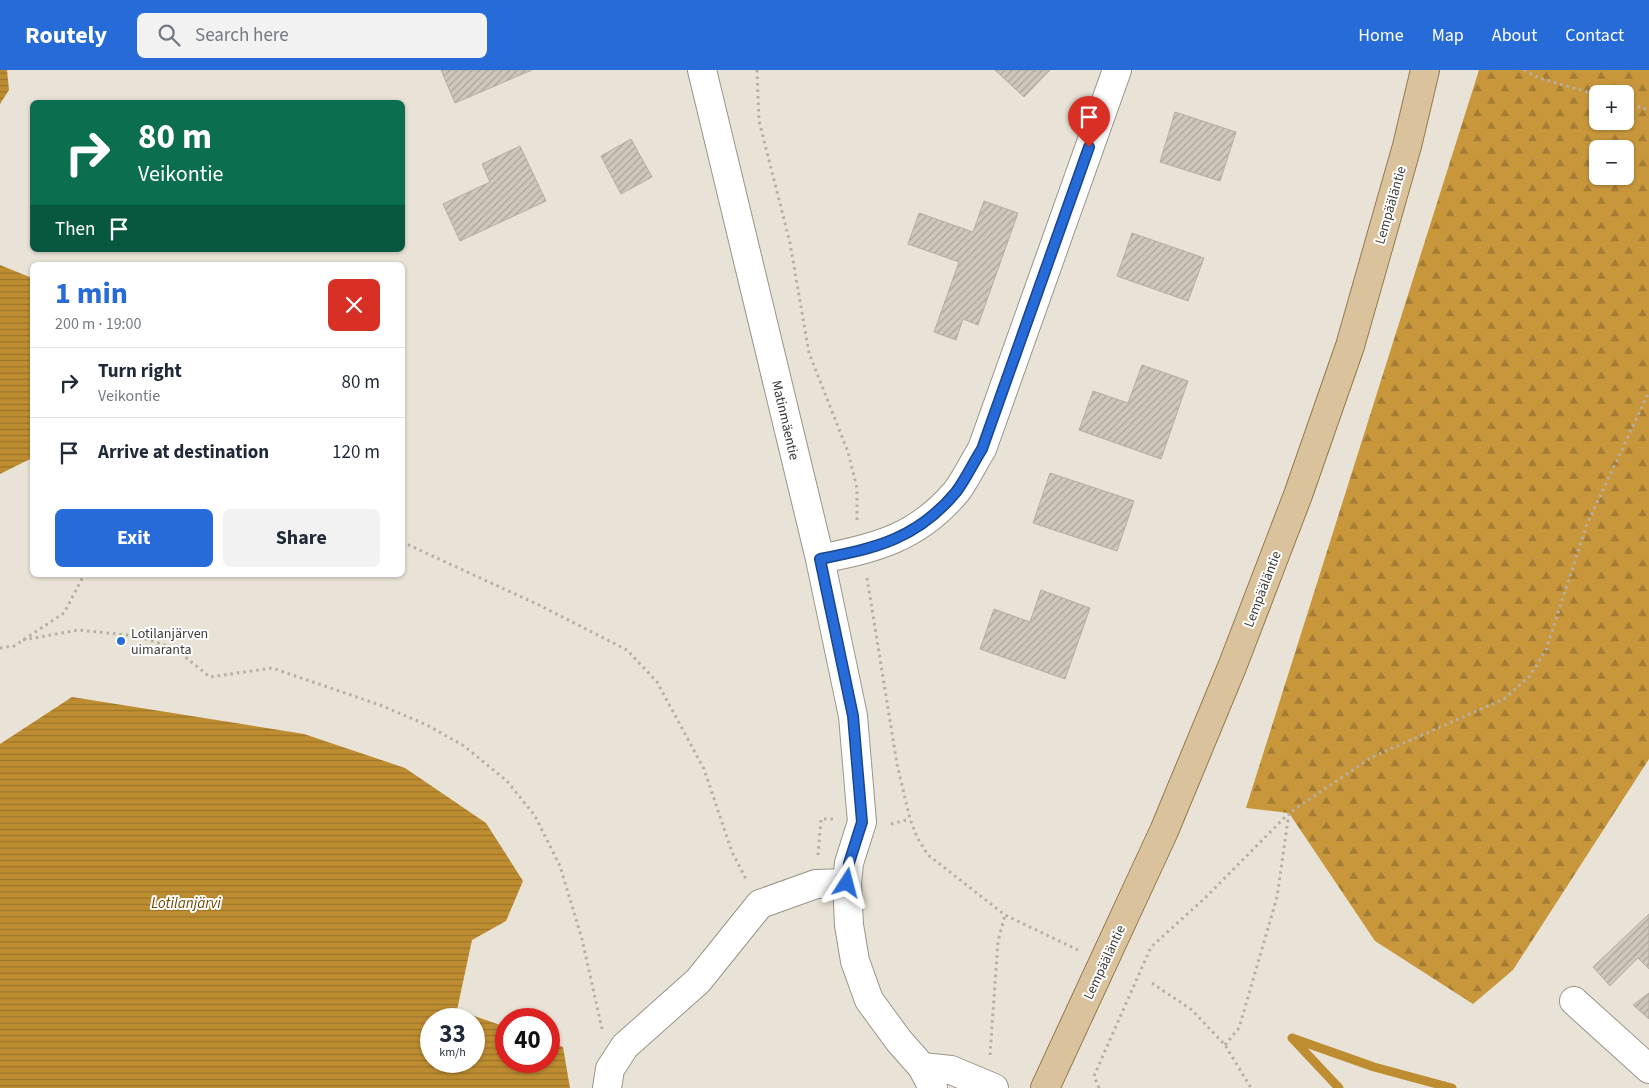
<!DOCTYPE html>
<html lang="en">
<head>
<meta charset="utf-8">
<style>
  body { margin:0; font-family:"Source Sans 3",sans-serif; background:#f2f2f3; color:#1f2937; height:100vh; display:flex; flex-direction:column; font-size:19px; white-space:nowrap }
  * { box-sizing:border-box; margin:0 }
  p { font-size:16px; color:#747a83 }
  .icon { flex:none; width:28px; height:28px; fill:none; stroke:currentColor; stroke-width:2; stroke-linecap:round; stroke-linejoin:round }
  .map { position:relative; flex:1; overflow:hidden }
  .side { position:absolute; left:30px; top:192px; width:375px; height:315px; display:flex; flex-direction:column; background:#fff; border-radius:8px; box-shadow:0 1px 4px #0004 }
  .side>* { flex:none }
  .banner { position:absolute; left:30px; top:30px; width:375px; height:152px; border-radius:8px; box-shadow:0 1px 4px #0004; background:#0b6e4f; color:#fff; overflow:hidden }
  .buttons { position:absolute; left:1589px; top:15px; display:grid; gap:10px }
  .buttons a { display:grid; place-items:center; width:45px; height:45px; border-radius:8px; background:#fff; box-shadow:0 1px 4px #0004; font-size:25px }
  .speed { position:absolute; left:420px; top:938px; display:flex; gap:10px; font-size:25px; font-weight:700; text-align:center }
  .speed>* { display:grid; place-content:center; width:65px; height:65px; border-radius:50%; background:#fff; box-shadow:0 1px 4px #0004; line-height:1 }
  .speed small { font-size:12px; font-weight:400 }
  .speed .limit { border:8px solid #d22; background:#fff; color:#111 }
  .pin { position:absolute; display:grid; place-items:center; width:42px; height:42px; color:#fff; margin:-51px -21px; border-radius:50% 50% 50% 0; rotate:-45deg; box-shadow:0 0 5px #0007 }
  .pin .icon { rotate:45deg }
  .me { position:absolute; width:55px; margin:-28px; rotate:9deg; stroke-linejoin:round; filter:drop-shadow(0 0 4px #0008) }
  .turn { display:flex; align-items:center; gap:18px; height:105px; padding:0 25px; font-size:22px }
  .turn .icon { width:65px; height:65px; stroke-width:2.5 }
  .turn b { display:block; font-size:35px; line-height:42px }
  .then { display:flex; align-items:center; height:48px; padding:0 25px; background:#0003; gap:10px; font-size:19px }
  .round { display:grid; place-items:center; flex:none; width:52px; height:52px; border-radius:8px; background:#f2f2f3 }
  .summary { display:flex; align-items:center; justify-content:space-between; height:85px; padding:0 25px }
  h1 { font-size:30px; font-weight:700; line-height:38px; color:#266bd7 }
  .action { display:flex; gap:10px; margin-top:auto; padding:10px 25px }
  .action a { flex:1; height:58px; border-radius:8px; background:#266bd7; color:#fff; font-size:20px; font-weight:700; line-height:58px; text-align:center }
  .action a+a { background:#f2f2f3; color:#1f2937 }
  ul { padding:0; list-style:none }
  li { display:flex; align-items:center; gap:15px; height:70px; padding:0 25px; border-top:1px solid #e0e1e3 }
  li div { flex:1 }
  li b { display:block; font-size:19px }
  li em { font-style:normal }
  header { display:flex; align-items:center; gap:30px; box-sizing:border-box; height:70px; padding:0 25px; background:#266bd7; color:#fff }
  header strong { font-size:24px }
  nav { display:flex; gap:28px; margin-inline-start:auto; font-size:18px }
  .search { width:350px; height:45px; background:#f2f2f3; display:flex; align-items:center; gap:12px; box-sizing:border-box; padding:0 18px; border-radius:8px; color:#747a83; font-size:19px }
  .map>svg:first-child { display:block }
  .forest { fill:url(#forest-firs); fill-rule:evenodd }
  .water { fill:url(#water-rules); fill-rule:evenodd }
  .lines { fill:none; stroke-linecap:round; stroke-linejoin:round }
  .stream { stroke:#be8d31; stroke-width:9 }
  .building { fill:url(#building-hatch); stroke:#b5aea3 }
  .minor-casing { stroke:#9b948a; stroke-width:30 }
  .major-casing { stroke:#947a4e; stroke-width:30 }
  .path { stroke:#b5afa5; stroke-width:3; stroke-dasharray:2.5 4; stroke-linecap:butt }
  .minor { stroke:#fff; stroke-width:28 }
  .major { stroke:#dac39c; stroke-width:28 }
  .route-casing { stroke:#19468c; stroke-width:12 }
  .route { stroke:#266bd7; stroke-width:9 }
  .poi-dot { fill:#266bd7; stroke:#fff; stroke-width:2 }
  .labels { text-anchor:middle; stroke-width:4; stroke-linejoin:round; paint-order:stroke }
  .street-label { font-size:14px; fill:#3f3c37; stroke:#fff }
  .poi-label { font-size:14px; fill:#3f3c37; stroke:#fff; text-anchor:start }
  .water-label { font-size:15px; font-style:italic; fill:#6c4b00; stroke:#fff }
</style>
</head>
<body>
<header>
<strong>Routely</strong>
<div class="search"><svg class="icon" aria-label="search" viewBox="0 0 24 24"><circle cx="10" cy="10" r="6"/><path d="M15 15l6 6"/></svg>Search here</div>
<nav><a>Home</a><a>Map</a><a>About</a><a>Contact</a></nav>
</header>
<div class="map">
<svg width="1649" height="1018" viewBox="0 0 1649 1018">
  <defs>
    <pattern id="forest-firs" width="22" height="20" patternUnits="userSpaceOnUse" patternTransform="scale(1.25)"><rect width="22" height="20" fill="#c8973c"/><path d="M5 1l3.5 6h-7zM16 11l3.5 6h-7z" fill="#a47c33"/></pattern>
    <pattern id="water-rules" width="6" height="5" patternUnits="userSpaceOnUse" patternTransform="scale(1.25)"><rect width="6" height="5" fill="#be8d31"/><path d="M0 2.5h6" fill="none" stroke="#9c742a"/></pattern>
    <pattern id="building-hatch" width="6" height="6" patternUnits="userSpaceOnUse" patternTransform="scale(1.25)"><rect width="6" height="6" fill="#cec7bb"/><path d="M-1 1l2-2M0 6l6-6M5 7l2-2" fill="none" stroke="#a9a399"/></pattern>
  </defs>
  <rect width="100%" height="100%" fill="#e9e2d6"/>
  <!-- forest -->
  <path class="forest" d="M 1479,0 L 1649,0 L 1649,689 L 1513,900 L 1473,934 L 1375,871 L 1289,743 L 1246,738 ZM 1598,24 L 1625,24 L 1625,51 L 1598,51 ZM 1598,79 L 1625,79 L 1625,106 L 1598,106 Z"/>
  <!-- water -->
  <path class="water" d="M 0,0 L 7,0 L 9,20 L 0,34 Z
    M 0,195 L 32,208 L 32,388 L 0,404 Z
    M 72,627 L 304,664 L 405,698 L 486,753 L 523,811 L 506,851 L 472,870 L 457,940 L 506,957 L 506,991 L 549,991 L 549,972 L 563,977 L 570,1018 L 0,1018 L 0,674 ZM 431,949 L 474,949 L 474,991 L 431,991 Z"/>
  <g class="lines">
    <!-- stream -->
    <path class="stream" d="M 1292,968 L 1374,997 L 1452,1018
      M 1293,969 L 1339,1018"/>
  </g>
  <!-- building -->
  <path class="building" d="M 441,0 L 532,0 L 455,33 Z
    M 995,0 L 1050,0 L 1024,27 Z
    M 1175,42 L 1236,62 L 1220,111 L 1160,92 Z
    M 631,69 L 652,107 L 621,124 L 601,86 Z
    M 520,76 L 546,131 L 460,171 L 443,134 L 490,112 L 482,94 Z
    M 984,131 L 1018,143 L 978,255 L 963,249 L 956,270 L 934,262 L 959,192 L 908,174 L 919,143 L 973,162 Z
    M 1132,163 L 1204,188 L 1188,231 L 1117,206 Z
    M 1142,295 L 1188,311 L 1161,389 L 1079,360 L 1093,321 L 1128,333 Z
    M 1050,403 L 1134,431 L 1117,481 L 1033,453 Z
    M 1041,520 L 1090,538 L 1065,609 L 980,579 L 994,539 L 1030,552 Z
    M 1649,844 L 1649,899 L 1638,888 L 1610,916 L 1593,897 Z
    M 1649,923 L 1649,949 L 1633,935 Z"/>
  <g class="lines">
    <defs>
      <path id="minor" d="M 702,0 L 820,489 L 853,646 L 862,752 L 849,793 L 847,813 L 849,855 L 855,891 L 869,930 L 899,971 L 922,997 L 933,1018
        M 820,489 C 876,478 917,468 956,422 C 966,409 973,393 982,379 L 1117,0
        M 1574,931 L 1649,999
        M 922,997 L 951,1000 L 994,1018
        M 607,1018 L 610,999 L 625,976 L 698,911 L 760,834 L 816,814 L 847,813"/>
      <path id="major" d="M 1045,1018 L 1164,761 L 1232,597 L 1298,425 L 1350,276 L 1407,76 L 1425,0"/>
    </defs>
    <!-- minor casing -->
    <use href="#minor" class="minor-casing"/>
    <!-- major casing -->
    <use href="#major" class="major-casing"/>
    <!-- path -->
    <path class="path" d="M 757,0 L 759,51 L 790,173 L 809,283 L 848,382 L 857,418 L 857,453
      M 1524,0 L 1539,8 L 1598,25
      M 1625,33 L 1649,40
      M 402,472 L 539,535 L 627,580 L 657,612 L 704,699 L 732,782 L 746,809
      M 867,508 L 897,694 L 910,749 L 917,767 L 928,785 L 1005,845 L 1078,880
      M 23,570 L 78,560 L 137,566 L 174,578 L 210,607 L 272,598 L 380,635 L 427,655 L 464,676 L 507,711 L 535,746 L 560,796 L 582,869 L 602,959
      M 0,578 L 14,576 L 64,543 L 84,505
      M 891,754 L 910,749
      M 818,785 L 821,749 L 833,749
      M 1152,913 L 1192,940 L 1225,975 L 1251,1018
      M 1225,975 L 1239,958 L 1277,827 L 1289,743 L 1372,687 L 1504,629 L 1529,607 L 1546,580 L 1587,454 L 1649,322
      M 990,985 L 998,871 L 1005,845
      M 1099,1018 L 1094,1006 L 1151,877 L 1205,828 L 1288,744"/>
    <!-- minor -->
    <use href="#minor" class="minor"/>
    <!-- major -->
    <use href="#major" class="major"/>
  </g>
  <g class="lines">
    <defs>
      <path id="route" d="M 847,813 L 849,793 L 862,752 L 853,646 L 820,489 C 876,478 917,469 956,422 C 966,409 973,393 982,379 L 1089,77"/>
    </defs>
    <!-- route casing -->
    <use href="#route" class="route-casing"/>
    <!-- route -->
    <use href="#route" class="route"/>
  </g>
  <!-- markers -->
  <circle class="poi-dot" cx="121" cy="571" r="5"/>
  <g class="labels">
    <!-- street labels -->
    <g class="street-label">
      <text transform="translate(1390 135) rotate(-74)" y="5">Lempääläntie</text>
      <text transform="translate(786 350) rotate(77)" y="5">Matinmäentie</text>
      <text transform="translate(1262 519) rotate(-69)" y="5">Lempääläntie</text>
      <text transform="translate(1104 892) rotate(-65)" y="5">Lempääläntie</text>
    </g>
    <!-- poi labels -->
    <g class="poi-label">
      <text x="131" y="568">Lotilanjärven<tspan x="131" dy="16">uimaranta</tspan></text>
    </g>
    <!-- water labels -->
    <g class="water-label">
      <text x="186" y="838">Lotilanjärvi</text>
    </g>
  </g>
</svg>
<div class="buttons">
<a>+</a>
<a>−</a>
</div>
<div class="speed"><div>33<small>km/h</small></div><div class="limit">40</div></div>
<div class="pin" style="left:1089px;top:77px;background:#d93025"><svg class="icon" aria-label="arrive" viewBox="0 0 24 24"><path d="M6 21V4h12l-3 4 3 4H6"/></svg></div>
<svg class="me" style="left:847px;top:813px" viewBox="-20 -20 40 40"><path d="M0-17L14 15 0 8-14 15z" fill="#266bd7" stroke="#fff" stroke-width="4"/></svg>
<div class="banner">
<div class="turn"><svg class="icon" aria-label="right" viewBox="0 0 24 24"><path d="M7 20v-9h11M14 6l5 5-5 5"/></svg><div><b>80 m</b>Veikontie</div></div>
<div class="then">Then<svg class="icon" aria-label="arrive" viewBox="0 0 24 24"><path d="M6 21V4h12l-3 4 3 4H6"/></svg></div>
</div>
<section class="side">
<div class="summary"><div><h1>1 min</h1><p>200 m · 19:00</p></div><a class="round" style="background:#d93025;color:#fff"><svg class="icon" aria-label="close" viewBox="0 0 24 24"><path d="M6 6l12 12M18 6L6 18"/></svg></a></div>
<ul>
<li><svg class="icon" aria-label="right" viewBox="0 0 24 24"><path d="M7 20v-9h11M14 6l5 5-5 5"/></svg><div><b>Turn right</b><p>Veikontie</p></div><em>80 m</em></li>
<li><svg class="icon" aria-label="arrive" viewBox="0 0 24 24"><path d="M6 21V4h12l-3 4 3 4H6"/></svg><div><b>Arrive at destination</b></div><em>120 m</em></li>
</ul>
<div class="action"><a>Exit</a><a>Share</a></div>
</section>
</div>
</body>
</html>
